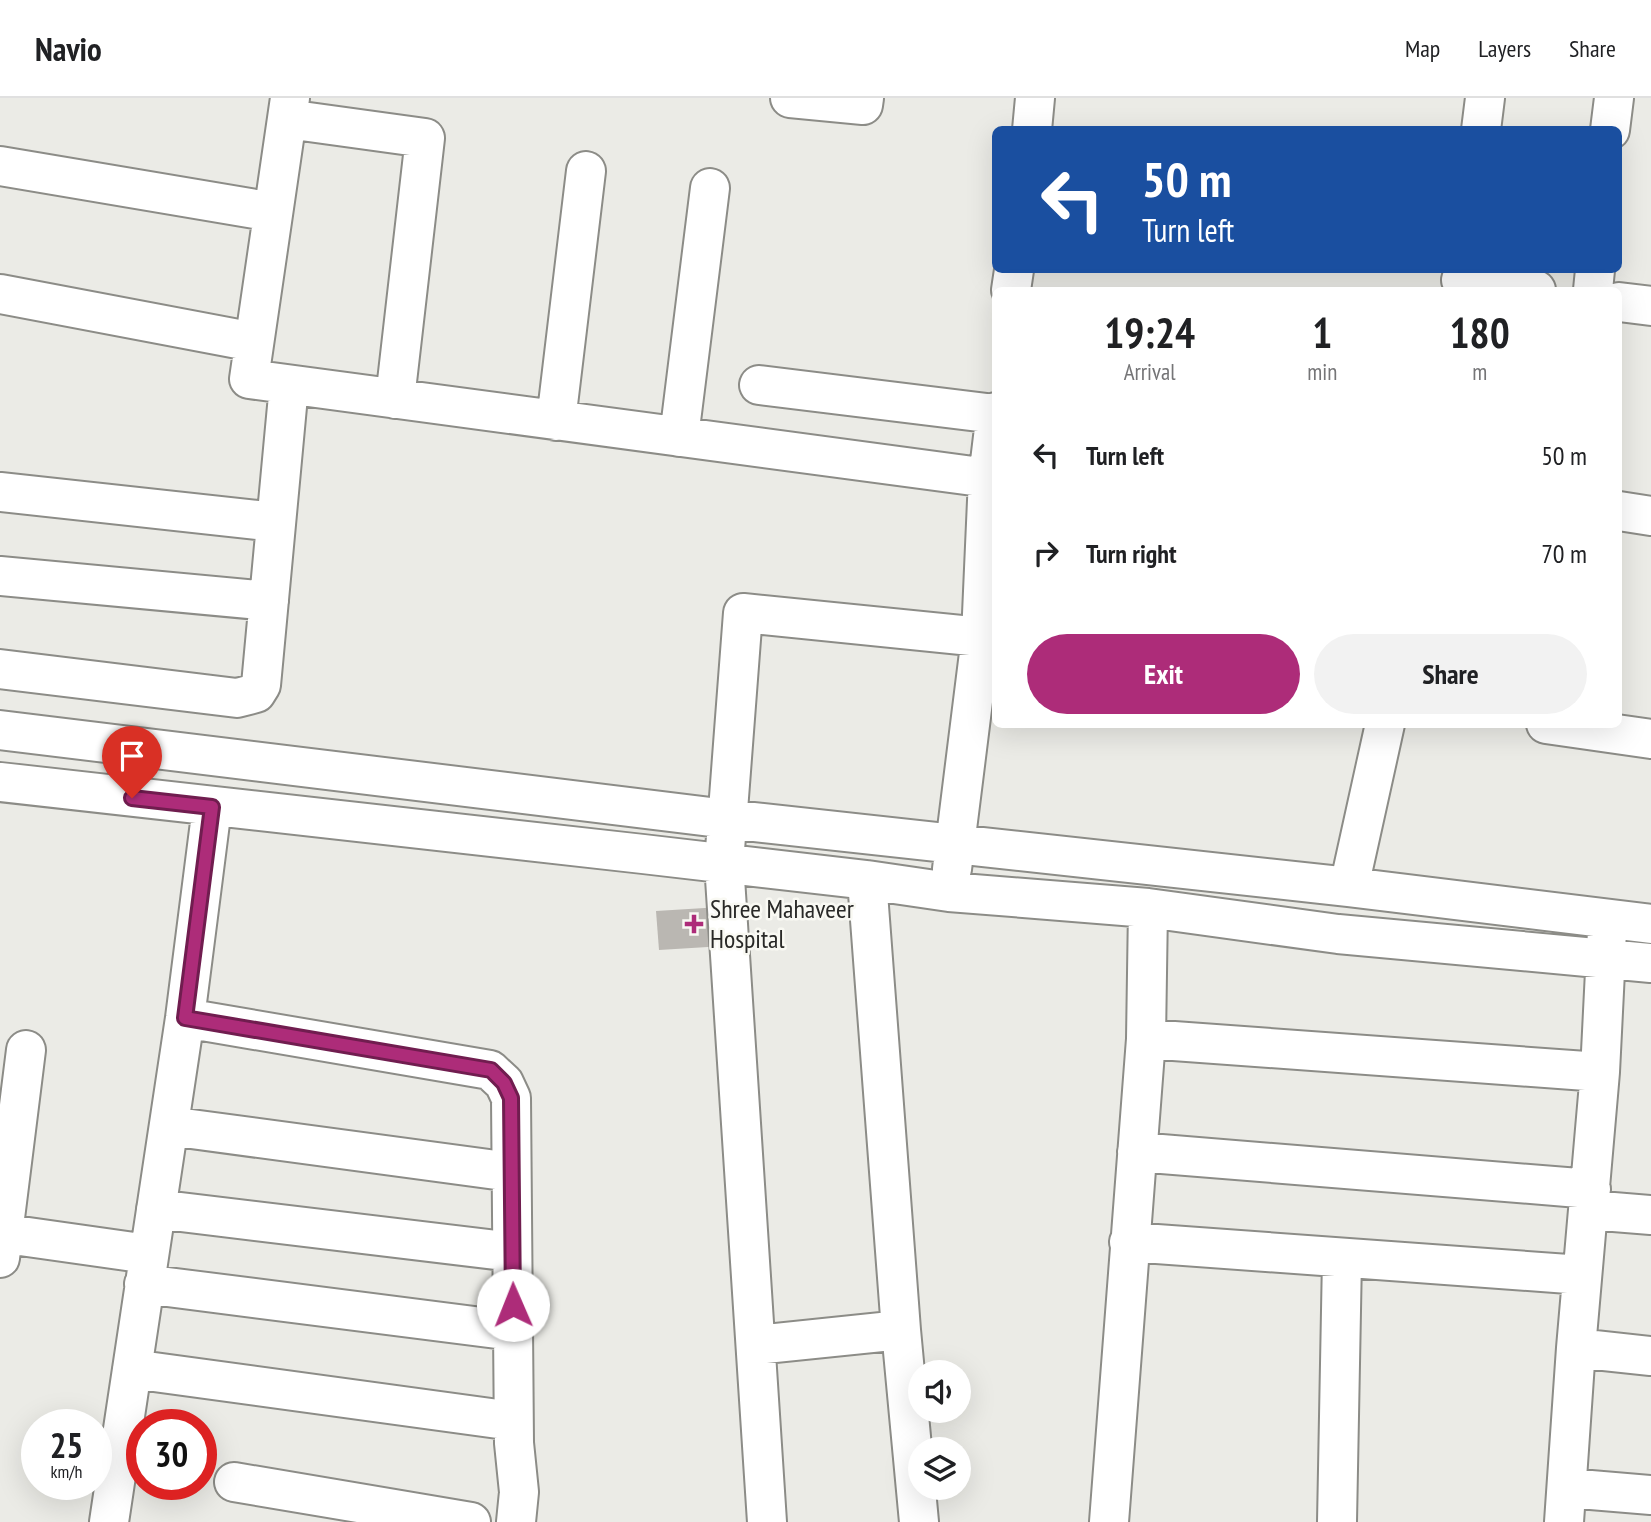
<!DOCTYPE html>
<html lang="en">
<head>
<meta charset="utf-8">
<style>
  body { margin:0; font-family:"PT Sans Narrow",sans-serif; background:#f2f2f2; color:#202124; height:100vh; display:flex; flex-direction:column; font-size:26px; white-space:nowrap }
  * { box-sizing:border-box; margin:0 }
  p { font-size:23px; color:#757577 }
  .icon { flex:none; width:38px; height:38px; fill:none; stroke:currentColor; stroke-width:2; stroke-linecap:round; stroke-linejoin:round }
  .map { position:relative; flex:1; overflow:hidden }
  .panel { position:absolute; left:992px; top:189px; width:630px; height:441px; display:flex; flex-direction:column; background:#fff; border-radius:10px; box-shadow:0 7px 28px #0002 }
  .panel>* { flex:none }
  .banner { position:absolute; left:992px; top:28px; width:630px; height:147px; border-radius:10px; box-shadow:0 7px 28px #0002; background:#1a4fa0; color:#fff; overflow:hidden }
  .fabs { position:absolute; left:908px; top:1262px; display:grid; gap:14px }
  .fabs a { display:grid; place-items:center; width:63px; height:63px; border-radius:50%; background:#fff; box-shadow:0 7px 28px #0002; font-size:35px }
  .speed { position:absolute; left:21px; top:1311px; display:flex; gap:14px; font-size:35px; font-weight:700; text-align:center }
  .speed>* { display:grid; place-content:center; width:91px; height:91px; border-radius:50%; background:#fff; box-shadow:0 7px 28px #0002; line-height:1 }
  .speed small { font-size:18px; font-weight:400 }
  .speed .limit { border:10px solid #d22; background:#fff; color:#111 }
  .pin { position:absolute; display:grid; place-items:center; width:60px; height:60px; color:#fff; margin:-72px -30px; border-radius:50% 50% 50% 0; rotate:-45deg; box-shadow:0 0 7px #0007 }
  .pin .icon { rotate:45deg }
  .me { position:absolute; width:77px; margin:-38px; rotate:359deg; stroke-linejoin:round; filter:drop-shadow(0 0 5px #0008) }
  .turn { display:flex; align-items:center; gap:24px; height:147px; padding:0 35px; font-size:32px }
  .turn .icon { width:91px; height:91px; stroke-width:2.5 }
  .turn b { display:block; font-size:49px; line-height:60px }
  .eta { display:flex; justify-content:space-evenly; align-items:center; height:119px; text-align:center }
  .eta b { font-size:42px; font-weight:800; line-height:49px }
  .cta { display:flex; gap:14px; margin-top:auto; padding:14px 35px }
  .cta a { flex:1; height:80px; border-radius:42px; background:#ad2c79; color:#fff; font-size:28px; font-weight:800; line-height:80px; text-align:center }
  .cta a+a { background:#f2f2f2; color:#202124 }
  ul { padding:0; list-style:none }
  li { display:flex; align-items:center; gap:21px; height:98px; padding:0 35px }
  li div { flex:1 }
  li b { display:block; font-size:26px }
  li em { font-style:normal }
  header { display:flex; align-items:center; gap:42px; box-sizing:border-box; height:98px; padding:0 35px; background:#fff; border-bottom:2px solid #e0e0e0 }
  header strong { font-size:33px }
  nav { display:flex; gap:38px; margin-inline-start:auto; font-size:24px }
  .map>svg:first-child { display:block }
  .building { fill:#bab7b2 }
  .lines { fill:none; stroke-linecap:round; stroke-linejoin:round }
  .minor-casing { stroke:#8c8c87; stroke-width:42 }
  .minor { stroke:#fff; stroke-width:38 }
  .route-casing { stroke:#701d4f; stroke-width:18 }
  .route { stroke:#ad2c79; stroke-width:12 }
  .poi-dot { fill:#ad2c79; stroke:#f9f9f3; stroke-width:2.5 }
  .labels { text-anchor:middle; stroke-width:5; stroke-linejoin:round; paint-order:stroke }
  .poi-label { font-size:26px; fill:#292927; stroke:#f9f9f3; text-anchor:start }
</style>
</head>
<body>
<header>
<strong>Navio</strong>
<nav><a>Map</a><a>Layers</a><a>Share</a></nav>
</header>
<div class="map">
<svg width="1651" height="1424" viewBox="0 0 1651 1424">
  <rect width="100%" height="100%" fill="#ebebe6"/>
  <!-- building -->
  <path class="building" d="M 721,809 L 724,848 L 659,852 L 656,813 Z"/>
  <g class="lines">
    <defs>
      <path id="minor" d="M 290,0 L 249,281 L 988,380
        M 790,0 L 863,7 L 864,0
        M 287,21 L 425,40 L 395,301
        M 1032,32 L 1035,0
        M 1481,32 L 1485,0
        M 1610,32 L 1614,0
        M 0,68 L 273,114
        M 1461,182 L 1536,192
        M 1011,192 L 1014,172
        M 1593,192 L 1595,172
        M 0,196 L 254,244
        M 1619,204 L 1651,208
        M 759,287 L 995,316
        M 556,323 L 586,73
        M 679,339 L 710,90
        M 0,394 L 276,424
        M 1619,413 L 1651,418
        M 0,478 L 269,503
        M 0,571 L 237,600 L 256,595 L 261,587 L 289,287
        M 1546,626 L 1651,641
        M 0,632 L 727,721 L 1349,789 L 1651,826
        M 0,684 L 643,756 L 867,782 L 949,794 L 1148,810 L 1338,836 L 1651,865
        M 952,771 L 981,539 L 988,380 L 996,314
        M 867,782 L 901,1232 L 919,1424
        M 1349,789 L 1385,626
        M 185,920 L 490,972 L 504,985 L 511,1000 L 514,1345 L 519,1394 L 516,1424
        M 1146,941 L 1600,974
        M 169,1028 L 511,1074
        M 1137,1054 L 1591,1091
        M 156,1111 L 512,1154
        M 1589,1112 L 1651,1117
        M 0,1135 L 148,1156
        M 1129,1144 L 1582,1177
        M 0,1160 L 26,952
        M 144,1186 L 513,1233
        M 756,1247 L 901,1232
        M 1576,1250 L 1651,1258
        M 132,1271 L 513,1323
        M 234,1384 L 471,1424
        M 1567,1390 L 1651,1397
        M 109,1424 L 185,920 L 212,709
        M 767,1424 L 724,765 L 743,515 L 981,539
        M 1109,1424 L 1146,941 L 1148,810
        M 1337,1424 L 1342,1160
        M 1564,1424 L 1576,1250 L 1600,974 L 1607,833"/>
    </defs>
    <!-- minor casing -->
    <use href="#minor" class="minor-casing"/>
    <!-- minor -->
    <use href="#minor" class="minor"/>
  </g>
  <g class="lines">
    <defs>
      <path id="route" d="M 132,700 L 212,709 L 185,920 L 491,972 L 504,985 L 511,1000 L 513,1207"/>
    </defs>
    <!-- route casing -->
    <use href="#route" class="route-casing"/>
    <!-- route -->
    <use href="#route" class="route"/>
  </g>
  <!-- markers -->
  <path class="poi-dot" d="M690.5 815.5h7v7h7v7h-7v7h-7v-7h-7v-7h7z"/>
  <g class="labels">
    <!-- poi labels -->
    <g class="poi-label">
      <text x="710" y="820">Shree Mahaveer<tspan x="710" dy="30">Hospital</tspan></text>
    </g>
  </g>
</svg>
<div class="fabs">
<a><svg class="icon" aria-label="sound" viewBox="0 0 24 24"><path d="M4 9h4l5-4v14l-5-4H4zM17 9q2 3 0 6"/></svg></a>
<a><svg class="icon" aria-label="layers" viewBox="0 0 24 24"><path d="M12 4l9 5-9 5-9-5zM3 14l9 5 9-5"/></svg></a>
</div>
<div class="speed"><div>25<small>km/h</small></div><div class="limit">30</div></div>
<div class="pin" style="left:132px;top:700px;background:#d93025"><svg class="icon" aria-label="arrive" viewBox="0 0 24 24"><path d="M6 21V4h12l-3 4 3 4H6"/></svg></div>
<svg class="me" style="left:513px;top:1207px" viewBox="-20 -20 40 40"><circle r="19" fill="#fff"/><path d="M0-13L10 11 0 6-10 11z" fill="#ad2c79"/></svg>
<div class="banner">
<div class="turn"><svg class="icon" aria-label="left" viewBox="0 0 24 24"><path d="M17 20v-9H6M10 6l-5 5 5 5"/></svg><div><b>50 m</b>Turn left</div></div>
</div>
<section class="panel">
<div class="eta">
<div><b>19:24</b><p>Arrival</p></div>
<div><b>1</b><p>min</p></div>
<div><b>180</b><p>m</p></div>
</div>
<ul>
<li><svg class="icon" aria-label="left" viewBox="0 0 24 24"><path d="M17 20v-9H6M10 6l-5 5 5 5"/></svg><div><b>Turn left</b></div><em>50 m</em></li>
<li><svg class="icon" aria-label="right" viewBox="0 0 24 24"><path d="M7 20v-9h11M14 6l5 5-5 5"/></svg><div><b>Turn right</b></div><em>70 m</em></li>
</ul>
<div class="cta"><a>Exit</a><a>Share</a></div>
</section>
</div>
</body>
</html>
